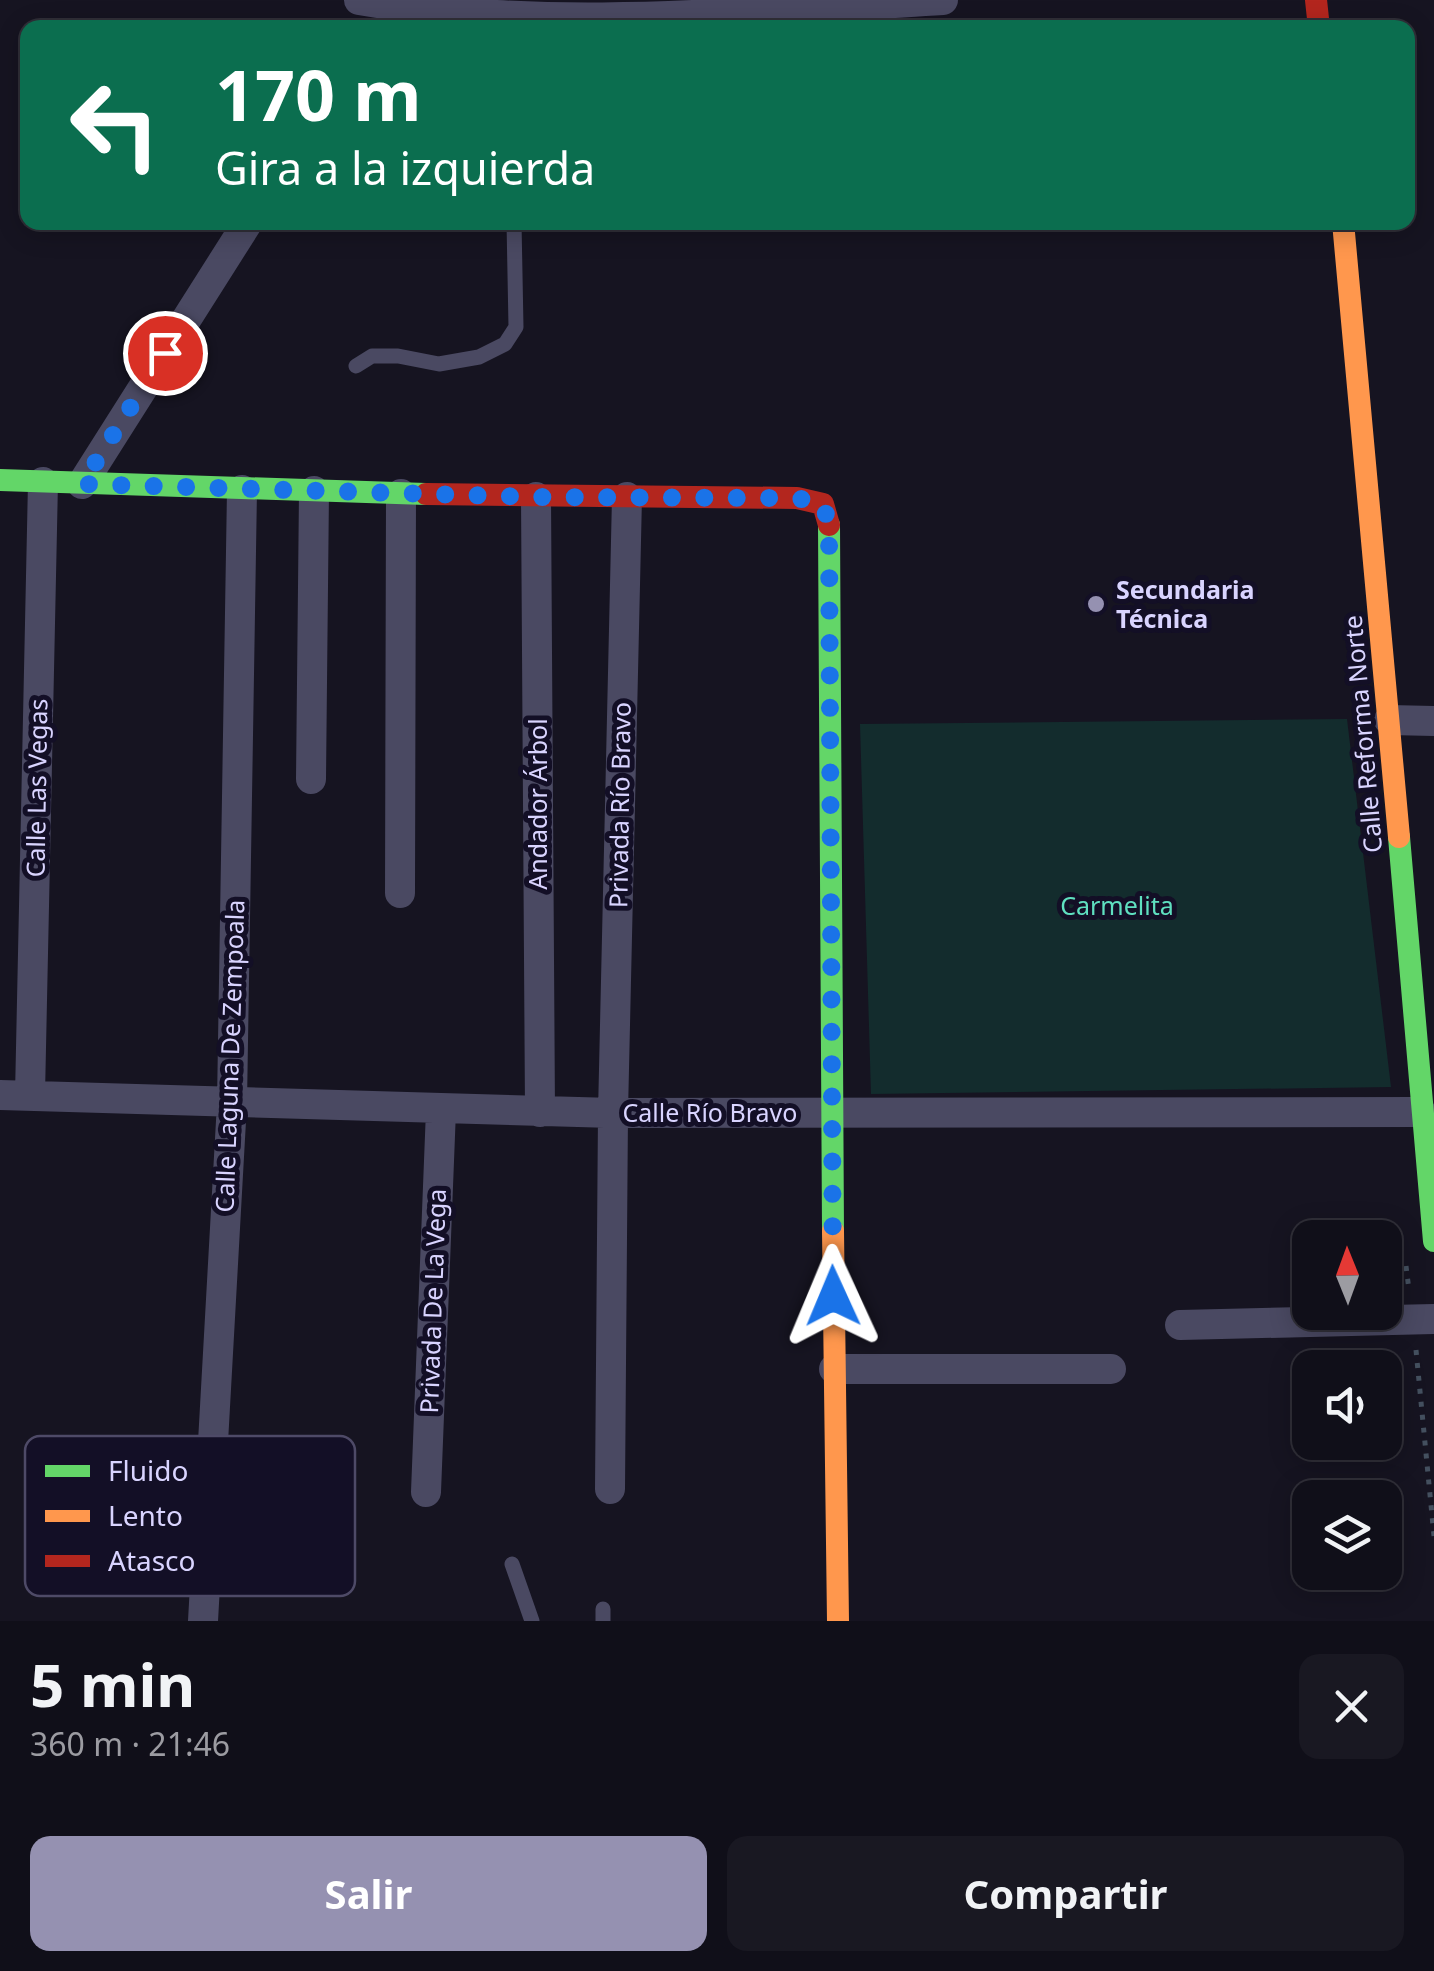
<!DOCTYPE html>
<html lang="es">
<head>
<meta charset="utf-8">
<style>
  body { margin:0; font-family:"Noto Sans",sans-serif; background:#191822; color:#f1f3f6; height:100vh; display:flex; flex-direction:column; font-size:38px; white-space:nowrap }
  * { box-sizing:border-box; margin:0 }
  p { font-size:32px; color:#9c9ca2 }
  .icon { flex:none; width:55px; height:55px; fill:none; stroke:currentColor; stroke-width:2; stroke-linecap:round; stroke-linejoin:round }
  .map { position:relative; height:1621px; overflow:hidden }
  .sheet { display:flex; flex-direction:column; background:#100f19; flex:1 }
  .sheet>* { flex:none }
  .top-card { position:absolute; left:20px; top:20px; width:1395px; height:210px; border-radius:20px; box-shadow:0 5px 25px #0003,0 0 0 2px #302f38; background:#0b6e4f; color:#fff; overflow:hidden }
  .needle { width:65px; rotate:359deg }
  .buttons { position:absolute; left:1292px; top:1220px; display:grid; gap:20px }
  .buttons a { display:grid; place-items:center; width:110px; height:110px; border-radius:20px; background:#100f19; box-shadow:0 5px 25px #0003,0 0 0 2px #302f38; font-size:50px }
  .pin { position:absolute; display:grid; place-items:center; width:85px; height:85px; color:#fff; margin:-42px; border:5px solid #fff; border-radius:50%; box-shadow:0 2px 10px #0007 }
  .me { position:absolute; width:110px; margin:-55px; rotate:359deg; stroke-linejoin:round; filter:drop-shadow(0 0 8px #0008) }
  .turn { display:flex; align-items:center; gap:35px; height:210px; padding:0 30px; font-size:45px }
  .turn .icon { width:130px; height:130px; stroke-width:2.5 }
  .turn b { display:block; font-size:70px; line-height:85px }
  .round { display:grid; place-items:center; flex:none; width:105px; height:105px; border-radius:20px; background:#191822 }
  .summary { display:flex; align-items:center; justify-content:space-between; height:170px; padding:0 30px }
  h1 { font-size:60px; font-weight:700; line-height:75px }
  .action { display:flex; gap:20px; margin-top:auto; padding:20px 30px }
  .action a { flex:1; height:115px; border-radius:20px; background:#9591b1; color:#fff; font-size:40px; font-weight:700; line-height:115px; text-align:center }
  .action a+a { background:#191822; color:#f1f3f6 }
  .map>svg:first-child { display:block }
  .green { fill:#132c2d }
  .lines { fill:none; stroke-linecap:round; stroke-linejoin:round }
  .path { stroke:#44505f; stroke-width:5; stroke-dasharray:5 8; stroke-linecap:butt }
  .lane { stroke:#4a4962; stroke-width:15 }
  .street { stroke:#4a4962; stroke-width:30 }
  .fast { stroke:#63d668; stroke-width:22 }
  .slow { stroke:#ff974d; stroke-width:22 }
  .jam { stroke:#b3261e; stroke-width:22 }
  .route { stroke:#1a73e8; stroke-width:18; stroke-dasharray:0 32.4 }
  .poi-dot { fill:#9591b1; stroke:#130f26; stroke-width:4 }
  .labels { text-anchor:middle; stroke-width:10; stroke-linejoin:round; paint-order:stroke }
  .poi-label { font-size:25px; font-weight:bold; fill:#d9d4ff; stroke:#130f26; text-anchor:start }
  .street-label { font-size:25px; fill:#d9d4ff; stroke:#130f26 }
  .park-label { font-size:25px; fill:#5fe0c0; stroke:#130f26 }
  .key { fill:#130f26; stroke:#4e4a67; stroke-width:2.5 }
  .key-label { font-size:28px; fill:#d9d4ff }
</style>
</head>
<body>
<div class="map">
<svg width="1434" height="1621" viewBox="0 0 1434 1621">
  <rect width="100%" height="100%" fill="#161421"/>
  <!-- green -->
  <path class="green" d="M 1347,719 L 1391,1087 L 871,1094 L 860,724 Z"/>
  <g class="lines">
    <!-- path -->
    <path class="path" d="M 1406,1266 L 1409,1290
      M 1416,1350 L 1434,1536"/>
    <!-- lane -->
    <path class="lane" d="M 356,366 L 372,356 L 398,356 L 439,364 L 479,357 L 505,344 L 516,327 L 514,222
      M 512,1564 L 532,1621
      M 603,1621 L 603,1609"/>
    <!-- street -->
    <path class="street" d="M 359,0 C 552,33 749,11 943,0
      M 82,484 L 248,222
      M 536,497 L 540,1112
      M 1389,720 L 1434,721
      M 311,779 L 314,491
      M 400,893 L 401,494
      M 0,1095 L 613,1113 L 1421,1112
      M 30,1095 L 43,482
      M 1180,1325 L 1434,1319
      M 834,1369 L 1111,1369
      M 610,1489 L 613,1113 L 627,497
      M 426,1492 L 441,1110
      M 203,1621 L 232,1103 L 242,490"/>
    <!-- fast -->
    <path class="fast" d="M 0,480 L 426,494
      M 829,525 L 833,1231
      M 1399,837 L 1434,1241"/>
    <!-- slow -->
    <path class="slow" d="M 1343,222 L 1399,837
      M 833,1231 L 838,1621"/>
    <!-- jam -->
    <path class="jam" d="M 1316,0 L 1319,28
      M 426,494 L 797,498 L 823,504 L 829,525"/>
  </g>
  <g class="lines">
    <!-- route -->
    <path class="route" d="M 165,353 L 82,484 L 536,497 L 797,498 L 823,504 L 829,525 L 833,1296"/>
  </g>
  <!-- markers -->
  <circle class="poi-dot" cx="1096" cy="604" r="10"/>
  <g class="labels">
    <!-- poi labels -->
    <g class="poi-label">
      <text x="1116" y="599">Secundaria<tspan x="1116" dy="29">Técnica</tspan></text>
    </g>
    <!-- street labels -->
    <g class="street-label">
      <text transform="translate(1363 734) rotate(-95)" y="9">Calle Reforma Norte</text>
      <text transform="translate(37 788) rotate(-89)" y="9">Calle Las Vegas</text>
      <text transform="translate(538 804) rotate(-90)" y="9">Andador Árbol</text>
      <text transform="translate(620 805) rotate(-89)" y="9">Privada Río Bravo</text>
      <text transform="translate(230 1056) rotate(-88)" y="9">Calle Laguna De Zempoala</text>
      <text x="710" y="1122">Calle Río Bravo</text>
      <text transform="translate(433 1301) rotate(-88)" y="9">Privada De La Vega</text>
    </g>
    <!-- park labels -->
    <g class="park-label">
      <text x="1117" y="915">Carmelita</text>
    </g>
  </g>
  <!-- legend -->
  <rect x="25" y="1436" width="330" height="160" rx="15" class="key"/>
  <rect x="45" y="1465" width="45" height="12" fill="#63d668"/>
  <rect x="45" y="1510" width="45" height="12" fill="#ff974d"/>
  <rect x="45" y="1555" width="45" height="12" fill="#b3261e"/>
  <g class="key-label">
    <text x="108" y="1481">Fluido</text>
    <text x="108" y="1526">Lento</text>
    <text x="108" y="1571">Atasco</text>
  </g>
</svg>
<div class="buttons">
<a><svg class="needle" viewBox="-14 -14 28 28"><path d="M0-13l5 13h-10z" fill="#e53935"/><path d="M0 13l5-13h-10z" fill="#9c9ca2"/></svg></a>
<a><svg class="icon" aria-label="sound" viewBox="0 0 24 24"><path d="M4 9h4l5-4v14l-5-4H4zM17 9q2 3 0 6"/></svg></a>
<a><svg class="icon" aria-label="layers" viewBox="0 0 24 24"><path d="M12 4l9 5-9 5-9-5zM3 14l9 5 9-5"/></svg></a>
</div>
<div class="pin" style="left:165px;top:353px;background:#d93025"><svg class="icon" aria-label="arrive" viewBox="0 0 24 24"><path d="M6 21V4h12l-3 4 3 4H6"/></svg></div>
<svg class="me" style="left:833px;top:1296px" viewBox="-20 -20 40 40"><path d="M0-17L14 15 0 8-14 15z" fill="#1a73e8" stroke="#fff" stroke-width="4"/></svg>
<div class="top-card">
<div class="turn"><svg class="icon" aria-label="left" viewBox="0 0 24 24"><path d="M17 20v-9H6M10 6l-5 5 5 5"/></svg><div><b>170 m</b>Gira a la izquierda</div></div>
</div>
</div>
<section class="sheet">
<div class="summary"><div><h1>5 min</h1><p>360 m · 21:46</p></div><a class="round"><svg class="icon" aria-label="close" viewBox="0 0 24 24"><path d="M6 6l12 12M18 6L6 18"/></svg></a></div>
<div class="action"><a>Salir</a><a>Compartir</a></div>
</section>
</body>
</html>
